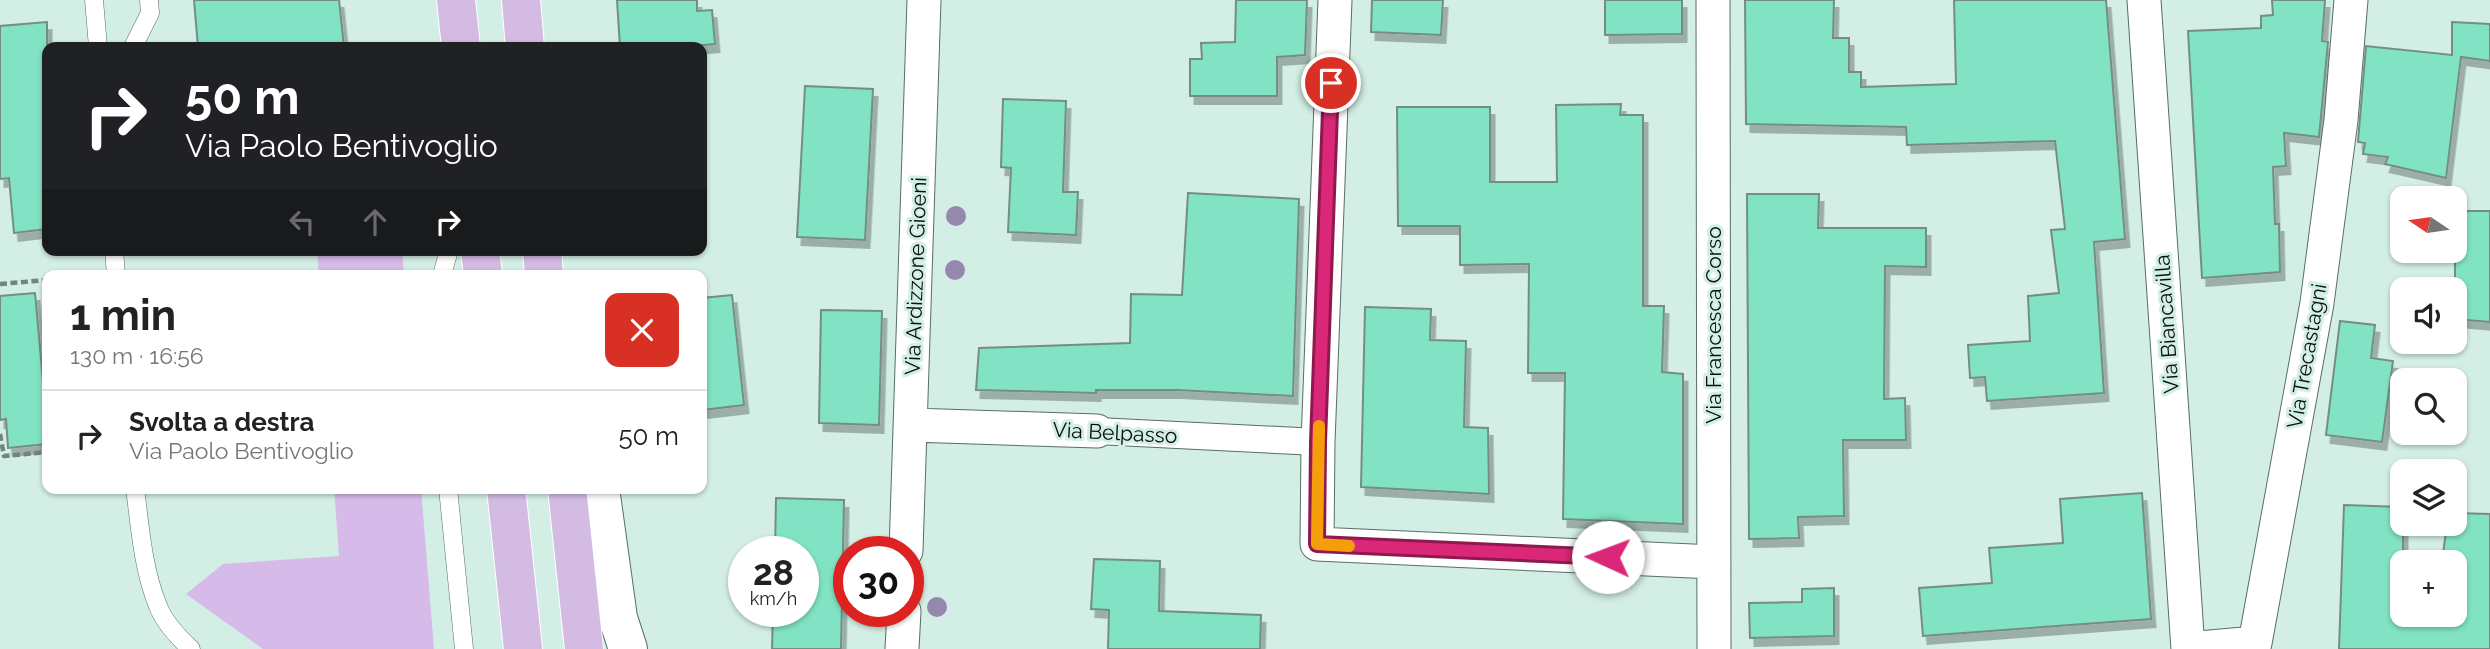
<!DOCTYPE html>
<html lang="it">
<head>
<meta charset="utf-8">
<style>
  body { margin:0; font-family:Raleway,sans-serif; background:#f2f2f2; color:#222; height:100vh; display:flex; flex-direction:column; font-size:26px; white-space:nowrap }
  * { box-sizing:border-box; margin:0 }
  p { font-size:23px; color:#767676 }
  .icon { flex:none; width:38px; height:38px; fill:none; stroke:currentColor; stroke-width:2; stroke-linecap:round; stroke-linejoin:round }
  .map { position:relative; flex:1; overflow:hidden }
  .side { position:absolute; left:42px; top:270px; width:665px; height:224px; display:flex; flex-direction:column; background:#fff; border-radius:14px; box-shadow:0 2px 5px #0004 }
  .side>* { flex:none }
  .top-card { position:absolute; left:42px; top:42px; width:665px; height:214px; border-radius:14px; box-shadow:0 2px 5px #0004; background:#202124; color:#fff; overflow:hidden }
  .needle { width:46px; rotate:283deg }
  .buttons { position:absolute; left:2390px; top:186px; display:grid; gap:14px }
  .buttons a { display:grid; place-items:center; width:77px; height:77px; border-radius:14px; background:#fff; box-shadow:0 2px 5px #0004; font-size:35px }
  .speed { position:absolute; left:728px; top:536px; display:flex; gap:14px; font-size:35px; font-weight:700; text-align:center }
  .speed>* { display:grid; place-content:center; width:91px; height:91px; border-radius:50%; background:#fff; box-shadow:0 2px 5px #0004; line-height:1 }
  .speed small { font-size:18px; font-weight:400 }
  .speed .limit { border:10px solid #d22; background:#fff; color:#111 }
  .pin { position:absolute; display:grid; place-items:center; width:60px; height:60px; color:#fff; margin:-30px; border:4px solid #fff; border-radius:50%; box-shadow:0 2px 7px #0007 }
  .me { position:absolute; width:77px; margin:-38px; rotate:272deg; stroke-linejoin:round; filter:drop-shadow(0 0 5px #0008) }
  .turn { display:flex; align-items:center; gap:24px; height:147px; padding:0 28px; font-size:32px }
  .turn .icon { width:91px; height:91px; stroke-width:2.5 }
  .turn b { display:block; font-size:49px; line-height:60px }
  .lanes { display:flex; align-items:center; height:66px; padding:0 28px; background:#0003; justify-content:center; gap:35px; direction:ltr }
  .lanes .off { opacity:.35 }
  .round { display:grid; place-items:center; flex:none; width:74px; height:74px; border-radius:14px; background:#f2f2f2 }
  .overview { display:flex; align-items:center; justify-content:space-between; height:119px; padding:0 28px }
  h1 { font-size:42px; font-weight:700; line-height:52px }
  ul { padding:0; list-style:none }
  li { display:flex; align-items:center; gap:21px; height:91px; padding:0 28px; border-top:2px solid #e0e0e0 }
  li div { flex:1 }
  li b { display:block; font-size:26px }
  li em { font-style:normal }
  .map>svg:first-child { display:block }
  .green { fill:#d5baea }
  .building { fill:#81e3c3; stroke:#758e85; stroke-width:2; filter:url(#shadow) }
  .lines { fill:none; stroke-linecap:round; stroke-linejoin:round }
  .service-casing { stroke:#576f66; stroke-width:19 }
  .pedestrian-casing { stroke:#576f66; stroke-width:28 }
  .minor-casing { stroke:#576f66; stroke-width:35 }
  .secondary-casing { stroke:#576f66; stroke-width:40 }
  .primary-casing { stroke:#fff; stroke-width:40 }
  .path { stroke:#71847d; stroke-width:4.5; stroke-dasharray:7 3.5; stroke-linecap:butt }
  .service { stroke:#fff; stroke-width:18 }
  .pedestrian { stroke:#fff; stroke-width:26 }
  .minor { stroke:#fff; stroke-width:33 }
  .secondary { stroke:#fff; stroke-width:38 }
  .primary { stroke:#d3bbe3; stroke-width:38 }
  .tree { fill:#9587ae }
  .route-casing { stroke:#8e194d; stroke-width:18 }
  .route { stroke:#db2777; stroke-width:12 }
  .slow { stroke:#f59e0b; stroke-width:12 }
  .labels { text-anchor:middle; stroke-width:6; stroke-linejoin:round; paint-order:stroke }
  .street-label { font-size:21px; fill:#08110e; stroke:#d3eee4 }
</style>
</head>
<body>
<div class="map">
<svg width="2490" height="649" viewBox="0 0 2490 649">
  <defs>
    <filter id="shadow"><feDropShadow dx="4.5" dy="8" stdDeviation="0" flood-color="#0004"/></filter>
  </defs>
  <rect width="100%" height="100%" fill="#d3eee4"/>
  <!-- green -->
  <path class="green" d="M 317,250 L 402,250 L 404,275 L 319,275 Z
    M 334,488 L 421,488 L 434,649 L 263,649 L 186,594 L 223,564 L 339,556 Z"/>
  <!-- building -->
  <path class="building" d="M 194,0 L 339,0 L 344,47 L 198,47 Z
    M 617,0 L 697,0 L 697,11 L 712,10 L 715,44 L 680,47 L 620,47 Z
    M 1236,0 L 1307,0 L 1305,55 L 1277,57 L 1277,96 L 1190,96 L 1190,59 L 1202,59 L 1201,43 L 1235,42 Z
    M 1372,0 L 1443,0 L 1441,35 L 1371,32 Z
    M 1605,0 L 1682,0 L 1682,34 L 1605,35 Z
    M 1745,0 L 1834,0 L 1833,38 L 1849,38 L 1849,72 L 1861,72 L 1861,87 L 1956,84 L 1954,0 L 2106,0 L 2125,239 L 2094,242 L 2104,393 L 1987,401 L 1985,377 L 1970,378 L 1968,345 L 2030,341 L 2028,296 L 2059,293 L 2051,230 L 2065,229 L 2055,141 L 1907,145 L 1906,127 L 1746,124 Z
    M 2272,0 L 2325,0 L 2322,41 L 2328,42 L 2319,137 L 2284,133 L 2286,166 L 2273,167 L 2275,224 L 2279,224 L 2280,272 L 2202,278 L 2188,31 L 2261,28 L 2261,16 L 2273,15 Z
    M 47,22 L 47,229 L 14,233 L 9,178 L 0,179 L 0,26 Z
    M 2452,22 L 2490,24 L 2490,61 L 2461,57 L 2446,178 L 2385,164 L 2388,157 L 2363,154 L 2365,143 L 2358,142 L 2366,46 L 2452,55 Z
    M 805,86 L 873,89 L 865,240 L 797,237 Z
    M 1003,99 L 1066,101 L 1063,192 L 1078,192 L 1076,235 L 1008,232 L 1011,168 L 1001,167 Z
    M 1621,104 L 1620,115 L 1643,115 L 1643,306 L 1664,306 L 1662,372 L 1683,374 L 1683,524 L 1563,519 L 1565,373 L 1528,373 L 1529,264 L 1460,265 L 1460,226 L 1398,226 L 1397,107 L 1490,107 L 1490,182 L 1557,182 L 1556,105 Z
    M 1188,193 L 1299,199 L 1293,396 L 1177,390 L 1096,390 L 1096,393 L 976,390 L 979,348 L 1130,343 L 1131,294 L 1182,295 Z
    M 1747,194 L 1819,194 L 1818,228 L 1926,228 L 1926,267 L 1885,266 L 1884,399 L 1905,398 L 1906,440 L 1843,440 L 1844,516 L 1798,517 L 1799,538 L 1749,539 Z
    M 2455,211 L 2490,211 L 2490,322 L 2455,319 Z
    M 35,293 L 43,381 L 47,381 L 47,444 L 8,448 L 6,419 L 0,420 L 0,296 Z
    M 732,295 L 744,405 L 702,410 L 702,298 Z
    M 1365,307 L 1431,309 L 1430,340 L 1466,341 L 1464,427 L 1488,428 L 1489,494 L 1361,487 Z
    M 821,310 L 882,311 L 879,425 L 819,423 Z
    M 2340,321 L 2375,325 L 2371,358 L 2393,361 L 2382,442 L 2326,435 Z
    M 2142,493 L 2151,619 L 1923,636 L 1919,588 L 1992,583 L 1989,548 L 2063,543 L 2060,499 Z
    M 776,498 L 844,500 L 841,649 L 772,649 L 773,611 L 803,611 L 803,551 L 775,551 Z
    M 2344,505 L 2403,507 L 2403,614 L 2455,614 L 2455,562 L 2442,562 L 2447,523 L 2455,523 L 2455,513 L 2490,514 L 2490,649 L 2339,649 Z
    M 1094,559 L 1160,561 L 1159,611 L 1261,615 L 1260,649 L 1108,649 L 1109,610 L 1091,609 Z
    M 1834,588 L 1834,636 L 1750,638 L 1749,603 L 1802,602 L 1802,589 Z"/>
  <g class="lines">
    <defs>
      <path id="service" d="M 94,0 L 98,47
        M 133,47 L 150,13 L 149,0
        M 114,250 L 116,275
        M 442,275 L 449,250
        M 135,488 C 140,527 143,570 158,606 C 164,622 178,637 191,649
        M 448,488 L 464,649"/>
      <path id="pedestrian" d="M 1097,431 L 1318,442"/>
      <path id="minor" d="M 1335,0 L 1318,442 L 1317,544 L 1714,562
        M 1713,0 L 1714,649
        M 2144,0 L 2188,649
        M 912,425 L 1097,431
        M 906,551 L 924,0
        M 902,649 L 904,611
        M 2188,649 L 2255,643 L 2317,303 L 2341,120 L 2351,0"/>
      <path id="secondary" d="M 600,488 L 618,618 L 628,649"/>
      <path id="primary" d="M 456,0 L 461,47
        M 521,0 L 525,47
        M 480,250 L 483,275
        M 542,250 L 544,275
        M 506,488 L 523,649
        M 567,488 L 584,649"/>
    </defs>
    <!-- service casing -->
    <use href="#service" class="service-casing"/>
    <!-- pedestrian casing -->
    <use href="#pedestrian" class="pedestrian-casing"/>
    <!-- minor casing -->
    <use href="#minor" class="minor-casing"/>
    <!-- secondary casing -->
    <use href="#secondary" class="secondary-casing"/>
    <!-- primary casing -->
    <use href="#primary" class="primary-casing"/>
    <!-- path -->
    <path class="path" d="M 0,284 L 47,280 L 47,285
      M 0,434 L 4,456 L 47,452"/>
    <!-- service -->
    <use href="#service" class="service"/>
    <!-- pedestrian -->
    <use href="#pedestrian" class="pedestrian"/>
    <!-- minor -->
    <use href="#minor" class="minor"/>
    <!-- secondary -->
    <use href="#secondary" class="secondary"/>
    <!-- primary -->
    <use href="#primary" class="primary"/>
  </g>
  <!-- trees -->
  <g class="tree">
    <circle cx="956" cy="216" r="10"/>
    <circle cx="955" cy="270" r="10"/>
    <circle cx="937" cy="607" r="10"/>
  </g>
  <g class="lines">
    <defs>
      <path id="route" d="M 1331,83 L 1318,442 L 1317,544 L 1608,557"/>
    </defs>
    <!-- route casing -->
    <use href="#route" class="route-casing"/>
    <!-- route -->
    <use href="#route" class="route"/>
    <!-- slow -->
    <path class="slow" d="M 1319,426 L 1317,544 L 1349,546"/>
  </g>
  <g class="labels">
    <!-- street labels -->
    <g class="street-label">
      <text transform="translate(916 276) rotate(-88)" y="7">Via Ardizzone Gioeni</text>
      <text transform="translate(2167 324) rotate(-94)" y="7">Via Biancavilla</text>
      <text transform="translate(1714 325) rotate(-90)" y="7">Via Francesca Corso</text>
      <text transform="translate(2307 356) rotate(-80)" y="7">Via Trecastagni</text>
      <text transform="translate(1115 433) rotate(3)" y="7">Via Belpasso</text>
    </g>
  </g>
</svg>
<div class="buttons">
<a><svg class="needle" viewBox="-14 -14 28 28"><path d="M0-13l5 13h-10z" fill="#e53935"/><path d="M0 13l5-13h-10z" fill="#767676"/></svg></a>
<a><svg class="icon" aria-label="sound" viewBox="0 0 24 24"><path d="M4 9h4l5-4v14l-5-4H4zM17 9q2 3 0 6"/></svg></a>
<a><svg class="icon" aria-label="search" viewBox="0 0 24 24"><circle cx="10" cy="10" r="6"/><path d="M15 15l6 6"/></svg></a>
<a><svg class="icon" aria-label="layers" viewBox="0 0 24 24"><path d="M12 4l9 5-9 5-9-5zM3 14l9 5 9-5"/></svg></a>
<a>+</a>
</div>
<div class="speed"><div>28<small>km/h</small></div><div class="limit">30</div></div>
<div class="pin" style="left:1331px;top:83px;background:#d93025"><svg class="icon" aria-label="arrive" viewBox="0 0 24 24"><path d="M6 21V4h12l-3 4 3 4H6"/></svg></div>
<svg class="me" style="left:1608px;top:557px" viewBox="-20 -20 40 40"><circle r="19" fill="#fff"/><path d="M0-13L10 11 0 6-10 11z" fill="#db2777"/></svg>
<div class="top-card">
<div class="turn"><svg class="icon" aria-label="right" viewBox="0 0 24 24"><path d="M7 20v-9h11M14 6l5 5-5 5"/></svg><div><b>50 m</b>Via Paolo Bentivoglio</div></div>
<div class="lanes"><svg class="icon off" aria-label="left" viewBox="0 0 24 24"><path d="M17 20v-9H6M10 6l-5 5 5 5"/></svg><svg class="icon off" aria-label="ahead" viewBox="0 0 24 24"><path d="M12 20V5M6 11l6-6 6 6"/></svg><svg class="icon" aria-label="right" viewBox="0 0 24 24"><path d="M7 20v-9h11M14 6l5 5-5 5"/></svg></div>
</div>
<section class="side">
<div class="overview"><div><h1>1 min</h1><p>130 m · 16:56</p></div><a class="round" style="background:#d93025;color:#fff"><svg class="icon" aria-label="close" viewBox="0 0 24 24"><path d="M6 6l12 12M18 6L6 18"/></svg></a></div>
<ul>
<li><svg class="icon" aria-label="right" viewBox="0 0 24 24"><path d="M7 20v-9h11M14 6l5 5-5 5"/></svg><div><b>Svolta a destra</b><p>Via Paolo Bentivoglio</p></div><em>50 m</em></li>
</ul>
</section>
</div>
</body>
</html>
